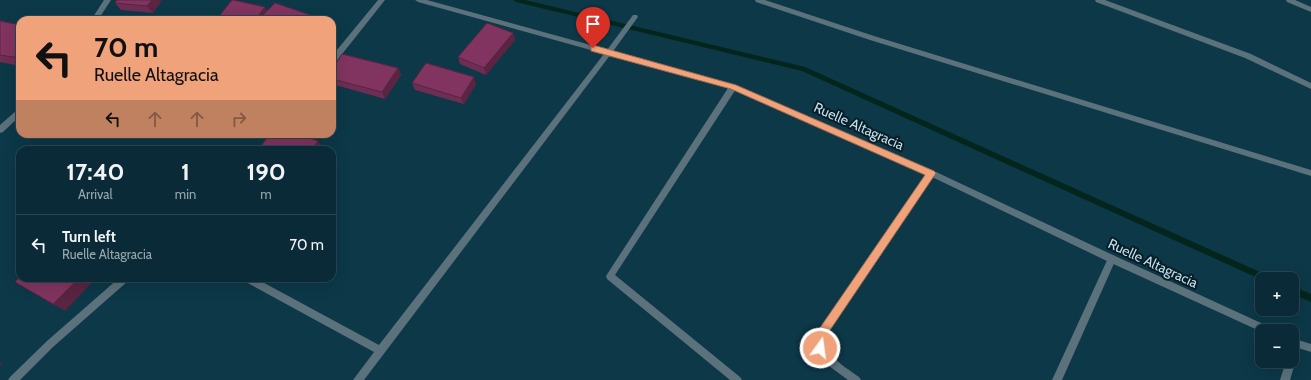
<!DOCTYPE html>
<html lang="en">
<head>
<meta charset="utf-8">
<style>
  body { margin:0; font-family:Cabin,sans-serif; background:#173642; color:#f1f3f6; height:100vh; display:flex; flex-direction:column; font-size:15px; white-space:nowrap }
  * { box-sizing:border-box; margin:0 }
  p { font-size:13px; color:#99a7ad }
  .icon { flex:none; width:22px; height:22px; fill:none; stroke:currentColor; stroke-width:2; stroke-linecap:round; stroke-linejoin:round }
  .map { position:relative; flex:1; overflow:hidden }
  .drawer { position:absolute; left:16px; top:146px; width:320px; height:136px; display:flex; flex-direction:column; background:#092a36; border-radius:12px; box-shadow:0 4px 16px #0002,0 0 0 1px #294651 }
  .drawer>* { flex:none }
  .banner { position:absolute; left:16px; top:16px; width:320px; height:122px; border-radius:12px; box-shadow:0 4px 16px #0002,0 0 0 1px #294651; background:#f0a27a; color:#111; overflow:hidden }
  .fabs { position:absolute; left:1255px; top:272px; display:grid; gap:8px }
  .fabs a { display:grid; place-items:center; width:44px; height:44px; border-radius:8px; background:#092a36; box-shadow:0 4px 16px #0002,0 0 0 1px #294651; font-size:20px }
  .pin { position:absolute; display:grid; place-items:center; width:34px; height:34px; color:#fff; margin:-41px -17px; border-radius:50% 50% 50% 0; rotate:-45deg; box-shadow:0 0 4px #0007 }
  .pin .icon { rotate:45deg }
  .me { position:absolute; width:44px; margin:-22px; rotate:14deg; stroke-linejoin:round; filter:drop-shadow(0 0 3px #0008) }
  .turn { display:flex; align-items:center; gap:14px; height:84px; padding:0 12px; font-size:18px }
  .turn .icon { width:52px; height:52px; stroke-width:2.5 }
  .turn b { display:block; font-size:28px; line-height:34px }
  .lanes { display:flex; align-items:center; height:38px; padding:0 12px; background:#0003; justify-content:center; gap:20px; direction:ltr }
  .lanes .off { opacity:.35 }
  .eta { display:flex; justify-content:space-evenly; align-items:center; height:68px; text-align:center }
  .eta b { font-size:24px; font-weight:800; line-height:28px }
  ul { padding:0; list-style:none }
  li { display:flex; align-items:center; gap:12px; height:60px; padding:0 12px; border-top:1px solid #294651 }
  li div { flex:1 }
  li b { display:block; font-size:15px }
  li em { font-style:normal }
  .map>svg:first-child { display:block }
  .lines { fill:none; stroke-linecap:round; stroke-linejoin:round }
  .stream { fill:#02261b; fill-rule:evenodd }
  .service { fill:#5b717c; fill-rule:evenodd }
  .pedestrian { fill:#5b717c; fill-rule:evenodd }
  .minor { fill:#5b717c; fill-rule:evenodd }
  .wall { fill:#6e2d52 }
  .shaded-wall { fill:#5a2442 }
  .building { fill:#80345f; stroke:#5a2442 }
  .route { fill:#f0a27a; stroke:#9c694f }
  .labels { text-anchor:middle; stroke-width:4; stroke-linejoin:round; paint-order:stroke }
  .street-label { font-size:14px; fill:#c4dfec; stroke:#071d27 }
</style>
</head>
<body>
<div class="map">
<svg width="1311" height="380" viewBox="0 0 1311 380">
  <rect width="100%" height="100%" fill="#0c3848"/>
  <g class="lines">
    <!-- stream -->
    <path class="stream" d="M 513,0 L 525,0 L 805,67 L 1271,277 L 1272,279 L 1262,279 L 1262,280 L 802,71 L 516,2 Z
      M 1292,286 L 1311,294 L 1311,302 L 1292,294 Z"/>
    <!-- service -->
    <path class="service" d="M 609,49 L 611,50 L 613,52 L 611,54 L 364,380 L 353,380 L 374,352 L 244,281 L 243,278 L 255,278 L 379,345 L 607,50 Z
      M 733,84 L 737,87 L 736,89 L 615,275 L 740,377 L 742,380 L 730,380 L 607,279 L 606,276 L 730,85 Z
      M 1112,255 L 1115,256 L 1116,259 L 1062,380 L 1052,380 L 1109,256 Z
      M 119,278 L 129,278 L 128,281 L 53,347 L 20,380 L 8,380 L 10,377 L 47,341 Z
      M 1296,339 L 1299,340 L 1301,343 L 1290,380 L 1280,380 L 1286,361 L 1292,361 L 1292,342 Z"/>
    <!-- pedestrian -->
    <path class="pedestrian" d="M 633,15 L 637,15 L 638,17 L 611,54 L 607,54 L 605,52 L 607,50 Z"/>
    <!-- minor -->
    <path class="minor" d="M 104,0 L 111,0 L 98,20 L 91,20 Z
      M 378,0 L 385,0 L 335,63 L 332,64 L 332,56 Z
      M 415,0 L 427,0 L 736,85 L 934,171 L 1115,256 L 1272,328 L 1273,331 L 1262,331 L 1262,332 L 1109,262 L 932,177 L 824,339 C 828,358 844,366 859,377 L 861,380 L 848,380 L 829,366 L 820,356 L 814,338 L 926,174 L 731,89 L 418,2 Z
      M 755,0 L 765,0 L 874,36 L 1311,170 L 1311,176 L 870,40 L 756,2 Z
      M 1095,0 L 1105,0 L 1251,54 L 1311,83 L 1311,89 L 1245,58 L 1096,2 Z
      M 1286,0 L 1295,0 L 1311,7 L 1311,12 L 1287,2 Z
      M 20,109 L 20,116 L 3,132 L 0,133 L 0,125 L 17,110 Z
      M 1292,338 L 1311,344 L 1311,352 L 1292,346 Z"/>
  </g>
  <!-- wall -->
  <path class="wall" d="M 162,0 L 153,13 L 121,10 L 115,3 Z
    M 0,21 L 20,25 L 20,66 L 0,62 Z
    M 513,33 L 515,40 L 486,75 L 460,64 L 458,57 Z
    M 398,68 L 401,75 L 385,99 L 332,84 L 332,69 Z
    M 412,83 L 476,84 L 464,104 L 415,90 Z"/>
  <!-- shaded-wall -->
  <path class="shaded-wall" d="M 152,0 L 162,0 L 153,13 L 147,6 Z
    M 265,7 L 270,14 L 265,20 L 255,20 Z
    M 332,25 L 335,31 L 332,35 Z
    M 513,33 L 515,40 L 486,75 L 484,68 Z
    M 398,68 L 401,75 L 385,99 L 382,92 Z
    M 474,77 L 476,84 L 464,104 L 461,98 Z
    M 318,141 L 322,147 L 320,150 L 311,150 Z
    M 79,278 L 96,278 L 65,311 L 53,304 Z
    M 0,362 L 2,363 L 0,366 Z"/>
  <!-- building -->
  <path class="building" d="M 117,0 L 152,0 L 147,6 L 115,3 Z
    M 232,0 L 233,0 L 265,7 L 255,20 L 216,20 Z
    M 275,3 L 325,20 L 258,20 Z
    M 0,21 L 20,25 L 20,58 L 0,55 Z
    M 487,23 L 513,33 L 484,68 L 458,57 Z
    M 342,54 L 398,68 L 382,92 L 332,79 L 332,69 Z
    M 426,63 L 474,77 L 461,98 L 412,83 Z
    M 270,134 L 299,134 L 318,141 L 311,150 L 258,150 Z
    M 20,277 L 20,278 L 79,278 L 53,304 L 15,282 Z"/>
  <!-- route -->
  <path class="route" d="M 593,45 L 736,85 L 934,171 L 936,173 L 934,176 L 824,339 L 825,348 L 824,351 L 820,353 L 817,351 L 814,338 L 815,335 L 925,175 L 731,89 L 591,51 L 591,46 Z"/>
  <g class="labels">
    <!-- street labels -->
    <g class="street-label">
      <text transform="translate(859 126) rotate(24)" y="5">Ruelle Altagracia</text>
      <text transform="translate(1153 263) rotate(25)" y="5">Ruelle Altagracia</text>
    </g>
  </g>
</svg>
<div class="fabs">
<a>+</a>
<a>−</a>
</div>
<div class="pin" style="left:593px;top:48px;background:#d93025"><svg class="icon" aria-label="arrive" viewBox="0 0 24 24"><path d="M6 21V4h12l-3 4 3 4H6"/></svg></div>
<svg class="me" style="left:820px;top:348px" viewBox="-20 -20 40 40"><circle r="17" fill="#f0a27a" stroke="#fff" stroke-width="3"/><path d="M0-11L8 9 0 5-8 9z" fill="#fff"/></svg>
<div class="banner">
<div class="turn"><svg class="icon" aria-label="left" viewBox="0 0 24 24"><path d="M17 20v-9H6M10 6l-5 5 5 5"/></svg><div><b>70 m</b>Ruelle Altagracia</div></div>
<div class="lanes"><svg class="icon" aria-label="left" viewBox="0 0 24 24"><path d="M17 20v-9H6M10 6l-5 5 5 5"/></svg><svg class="icon off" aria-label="ahead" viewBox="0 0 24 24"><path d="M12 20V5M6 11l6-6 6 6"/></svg><svg class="icon off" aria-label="ahead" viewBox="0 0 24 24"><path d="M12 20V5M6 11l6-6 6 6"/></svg><svg class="icon off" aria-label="right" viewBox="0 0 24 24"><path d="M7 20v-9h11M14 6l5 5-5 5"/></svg></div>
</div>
<section class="drawer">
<div class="eta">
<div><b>17:40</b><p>Arrival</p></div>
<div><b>1</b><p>min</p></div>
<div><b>190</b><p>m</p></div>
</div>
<ul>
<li><svg class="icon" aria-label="left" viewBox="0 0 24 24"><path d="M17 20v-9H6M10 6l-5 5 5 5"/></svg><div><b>Turn left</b><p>Ruelle Altagracia</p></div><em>70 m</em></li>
</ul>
</section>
</div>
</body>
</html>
